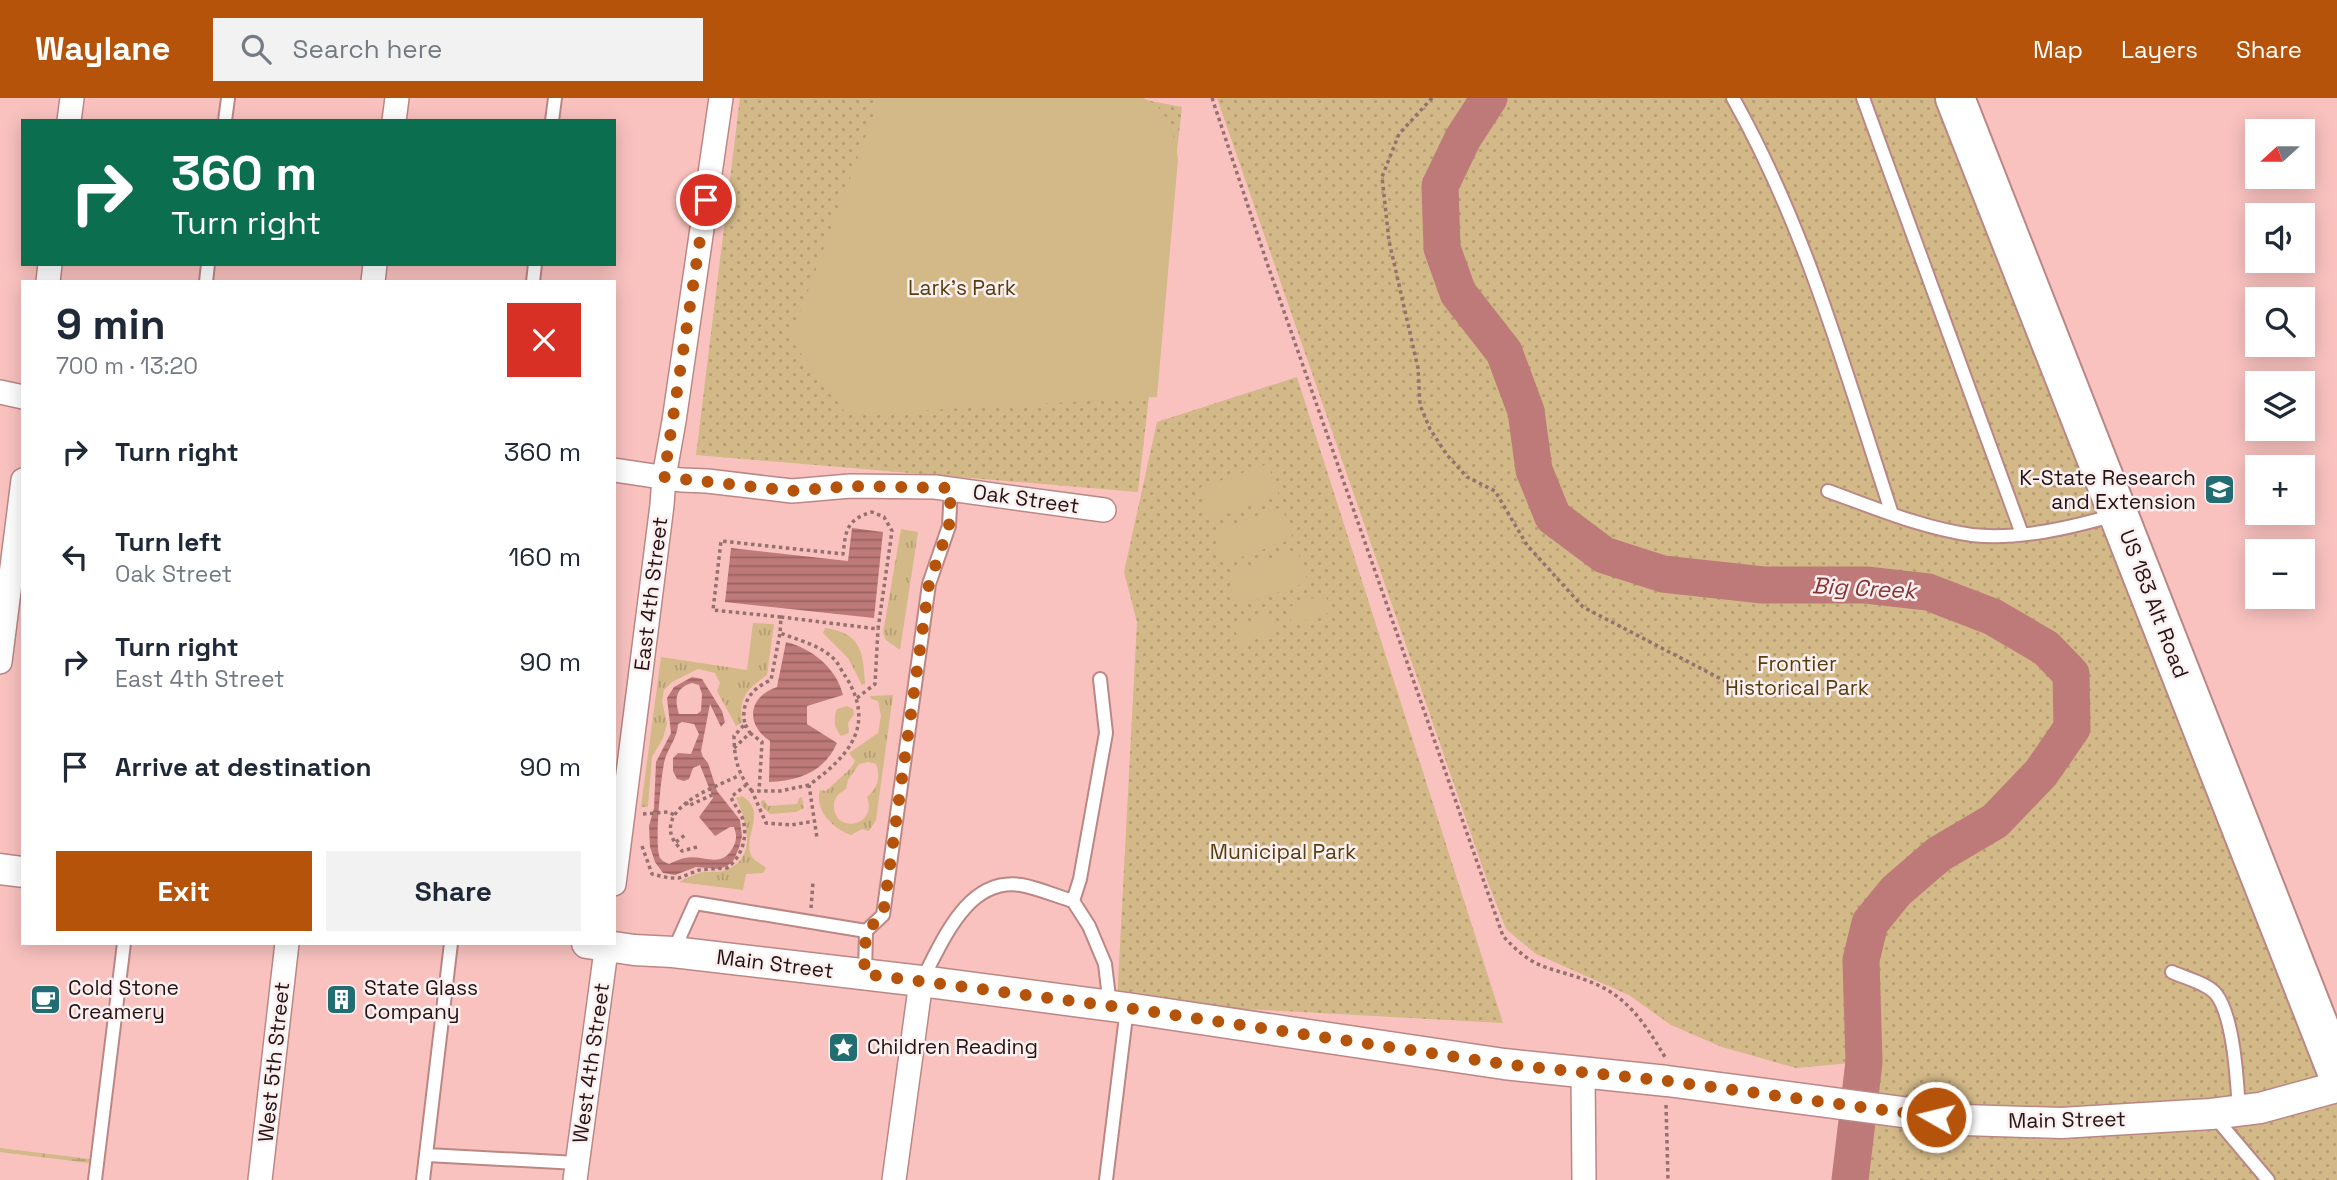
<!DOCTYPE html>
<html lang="en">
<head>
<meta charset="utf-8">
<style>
  body { margin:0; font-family:"Space Grotesk",sans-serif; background:#f2f2f3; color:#1f2937; height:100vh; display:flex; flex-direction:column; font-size:26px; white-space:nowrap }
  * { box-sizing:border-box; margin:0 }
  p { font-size:23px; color:#747a83 }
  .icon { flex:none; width:38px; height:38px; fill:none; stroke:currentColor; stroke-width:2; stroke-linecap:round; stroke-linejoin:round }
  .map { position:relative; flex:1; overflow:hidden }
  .side { position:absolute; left:21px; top:182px; width:595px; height:665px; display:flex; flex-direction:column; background:#fff; border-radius:0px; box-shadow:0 4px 18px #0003 }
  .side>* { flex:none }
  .top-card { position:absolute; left:21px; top:21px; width:595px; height:147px; border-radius:0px; box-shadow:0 4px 18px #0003; background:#0b6e4f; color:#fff; overflow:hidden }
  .needle { width:46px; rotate:249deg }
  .fabs { position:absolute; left:2245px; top:21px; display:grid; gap:14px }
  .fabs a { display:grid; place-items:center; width:70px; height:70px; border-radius:0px; background:#fff; box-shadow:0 4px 18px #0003; font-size:35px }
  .pin { position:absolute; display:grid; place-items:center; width:60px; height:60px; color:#fff; margin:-30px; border:4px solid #fff; border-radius:50%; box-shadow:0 2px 7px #0007 }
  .me { position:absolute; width:77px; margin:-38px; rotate:278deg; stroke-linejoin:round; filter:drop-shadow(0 0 5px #0008) }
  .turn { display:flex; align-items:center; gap:24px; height:147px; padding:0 35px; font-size:32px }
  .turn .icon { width:91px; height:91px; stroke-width:2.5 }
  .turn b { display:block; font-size:49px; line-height:60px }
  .round { display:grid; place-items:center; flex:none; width:74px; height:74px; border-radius:0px; background:#f2f2f3 }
  .headline { display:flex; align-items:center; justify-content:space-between; height:119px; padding:0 35px }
  h1 { font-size:42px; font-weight:700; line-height:52px }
  .action { display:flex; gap:14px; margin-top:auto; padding:14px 35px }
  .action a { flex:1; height:80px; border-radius:0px; background:#b45309; color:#fff; font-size:28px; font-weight:700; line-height:80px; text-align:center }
  .action a+a { background:#f2f2f3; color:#1f2937 }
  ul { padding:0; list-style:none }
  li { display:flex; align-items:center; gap:21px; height:105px; padding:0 35px }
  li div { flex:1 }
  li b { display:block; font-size:26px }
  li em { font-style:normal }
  header { display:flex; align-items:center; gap:42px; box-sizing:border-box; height:98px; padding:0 35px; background:#b45309; color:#fff }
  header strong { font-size:33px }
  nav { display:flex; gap:38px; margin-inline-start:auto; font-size:24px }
  .search { width:490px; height:63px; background:#f2f2f3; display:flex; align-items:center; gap:18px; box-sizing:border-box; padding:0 24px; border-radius:0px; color:#747a83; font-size:26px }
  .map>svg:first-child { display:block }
  .grass { fill:url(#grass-tufts); fill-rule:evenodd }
  .wetland { fill:url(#wetland-marsh) }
  .park { fill:url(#park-dots) }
  .pitch { fill:#d3b888 }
  .water { fill:url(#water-rules); fill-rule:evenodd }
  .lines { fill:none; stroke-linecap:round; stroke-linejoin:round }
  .river { stroke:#bd7a78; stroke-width:37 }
  .service-casing { stroke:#bb8785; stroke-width:16 }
  .minor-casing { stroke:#bb8785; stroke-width:26 }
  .tertiary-casing { stroke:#bb8785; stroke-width:33 }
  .trunk-casing { stroke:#bb8785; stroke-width:42 }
  .path { stroke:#96706e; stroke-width:3.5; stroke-dasharray:3.5 3.5; stroke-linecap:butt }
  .service { stroke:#fff; stroke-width:12 }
  .minor { stroke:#fff; stroke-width:23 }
  .tertiary { stroke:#fff; stroke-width:30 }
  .trunk { stroke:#fff; stroke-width:38 }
  .route { stroke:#b45309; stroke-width:12; stroke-dasharray:0 21.6 }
  .labels { text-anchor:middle; stroke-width:5; stroke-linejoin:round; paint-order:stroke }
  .park-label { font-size:21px; fill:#553e10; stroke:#fbefef }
  .poi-label { font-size:21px; fill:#261313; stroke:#fbefef; text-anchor:start }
  .street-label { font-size:21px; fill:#261313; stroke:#fbefef }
  .water-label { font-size:23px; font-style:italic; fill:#873437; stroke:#fbefef }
</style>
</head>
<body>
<header>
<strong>Waylane</strong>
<div class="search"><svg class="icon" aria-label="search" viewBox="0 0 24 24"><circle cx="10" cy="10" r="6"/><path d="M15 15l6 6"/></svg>Search here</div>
<nav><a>Map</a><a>Layers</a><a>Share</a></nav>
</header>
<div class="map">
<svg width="2337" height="1082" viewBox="0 0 2337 1082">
  <defs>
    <pattern id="grass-tufts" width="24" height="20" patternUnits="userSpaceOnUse" patternTransform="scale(1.75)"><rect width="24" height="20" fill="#d3b888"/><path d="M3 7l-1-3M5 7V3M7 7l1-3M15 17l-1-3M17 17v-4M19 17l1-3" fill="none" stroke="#b59d74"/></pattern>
    <pattern id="wetland-marsh" width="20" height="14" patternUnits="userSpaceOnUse" patternTransform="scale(1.75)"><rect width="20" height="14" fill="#d3b888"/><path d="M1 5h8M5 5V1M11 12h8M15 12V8" fill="none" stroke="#b59d74"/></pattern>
    <pattern id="park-dots" width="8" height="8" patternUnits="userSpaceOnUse" patternTransform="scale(1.75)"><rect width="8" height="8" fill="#d3b888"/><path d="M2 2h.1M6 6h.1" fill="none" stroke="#b59d74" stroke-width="1.8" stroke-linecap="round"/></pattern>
    <pattern id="water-rules" width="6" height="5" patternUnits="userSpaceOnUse" patternTransform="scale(1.75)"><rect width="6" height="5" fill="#bd7a78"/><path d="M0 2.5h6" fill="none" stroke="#996361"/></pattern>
  </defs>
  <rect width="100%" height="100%" fill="#f9c2bf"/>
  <!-- grass -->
  <path class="grass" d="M 901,431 L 918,434 L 900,552 L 886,542 L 883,535 Z
    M 753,525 L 774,526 L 767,577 C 746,592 739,599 742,625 L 736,628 L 717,593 L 720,585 L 715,575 L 698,571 L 672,584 L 664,592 L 662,603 L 667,626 L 663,640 L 652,659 L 648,709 L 641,709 L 661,559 L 747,572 Z
    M 825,530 C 861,535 863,553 865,585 L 862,587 L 848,560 L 823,535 Z
    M 893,597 L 876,722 L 869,733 L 862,731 L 851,737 C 834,731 814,713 820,692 L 826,693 L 851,670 L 855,663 L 849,655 L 878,635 L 881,618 L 878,603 L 871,601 L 870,598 ZM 868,664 L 876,666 C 881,678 878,691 867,699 C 878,729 835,736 834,709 C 833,700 839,695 846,691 L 848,682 L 859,666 Z
    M 847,608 L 853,611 L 854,616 L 848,625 L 849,635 L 841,638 C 834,629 833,622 837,611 Z
    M 742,698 C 769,715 741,738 752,759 C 755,763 762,766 766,770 L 763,775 L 746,776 L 743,792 L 679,784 C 687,780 696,775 704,774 C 712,773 719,775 726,772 C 758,760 747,723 736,700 Z
    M 802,699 L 804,710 L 796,714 L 770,716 L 761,707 L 761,703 L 764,702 L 768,708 L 797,706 L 799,700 Z"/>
  <!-- wetland -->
  <path class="wetland" d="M 0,1050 L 98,1062 L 97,1066 L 0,1054 Z"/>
  <!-- park -->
  <path class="park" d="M 740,0 L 1136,0 L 1182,9 L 1138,394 L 696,357 Z
    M 1217,0 L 1955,0 L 2337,973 L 2337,1082 L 1850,1082 L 1863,964 L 1796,970 L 1722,949 L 1671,927 L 1629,897 L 1536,856 L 1506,831 L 1487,782 Z
    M 1297,279 L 1503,925 L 1117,904 L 1137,524 L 1124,474 L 1157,324 Z"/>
  <!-- pitch -->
  <path class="pitch" d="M 880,0 L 1143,0 C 1168,9 1175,38 1178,61 L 1157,299 L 847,317 L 790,241 Z
    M 1268,366 L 1279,398 L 1210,422 L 1199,390 Z
    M 1282,409 L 1293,441 L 1224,465 L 1213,433 Z
    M 1297,452 L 1308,484 L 1239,508 L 1228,476 Z
    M 1325,496 L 1331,514 L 1293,527 L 1286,510 Z
    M 1273,515 L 1279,533 L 1240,547 L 1234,529 Z"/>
  <!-- water -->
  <path class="water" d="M 852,430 L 883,434 L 874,520 L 725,504 L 731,450 L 848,463 Z
    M 786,544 C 812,550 837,571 843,597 L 807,608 L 807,626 L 837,645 C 824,674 799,683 769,684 L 770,643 C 745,626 748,599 777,589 Z
    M 692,579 L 702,581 L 722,613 L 725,624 L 721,629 L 710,606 L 701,653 L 703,659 L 708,665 L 717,693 L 740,722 L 742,738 L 739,750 L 733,763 L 727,768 L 719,771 L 696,769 L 675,777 L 663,775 L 655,764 L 650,749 L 649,728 L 654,710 L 656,664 L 671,635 L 667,600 L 674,589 ZM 692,585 L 699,587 L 702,596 L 701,613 L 697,616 L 679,616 C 674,601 676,589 692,585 ZM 682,624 L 694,626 L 699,636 L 691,656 L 678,655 L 673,660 L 673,673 L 677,681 L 684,683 L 689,681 L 693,670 L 700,667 L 713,700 L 699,719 L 715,738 L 730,729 L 734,729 C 737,738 737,743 732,751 C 721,771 702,756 685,760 C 679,761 674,764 669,766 C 666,765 662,763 660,760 C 654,749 661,675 665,661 C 669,648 677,641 678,626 Z"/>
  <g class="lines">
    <!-- river -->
    <path class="river" d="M 1489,0 L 1463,40 L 1440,88 L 1442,150 L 1458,195 L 1504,254 L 1526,313 L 1534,372 L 1553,419 L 1604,457 L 1663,476 L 1763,487 L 1866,487 L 1928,494 L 1993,519 L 2046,550 L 2071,576 L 2072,630 L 2041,675 L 1995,723 L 1939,756 L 1896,793 L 1870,825 L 1861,862 L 1864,964 L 1850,1082"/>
    <defs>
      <path id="service" d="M 1733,0 C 1807,132 1845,273 1892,416
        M 1863,0 L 2022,436
        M 225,23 L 228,0
        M 552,23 L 555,0
        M 206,184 L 208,166
        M 533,184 L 535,166
        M 1828,393 C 1875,410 1922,430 1972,437 C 2019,442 2069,430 2115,417
        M 1100,581 L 1106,635 L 1080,781 L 1073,803 L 1089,828 L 1105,866 L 1110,908
        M 673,854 L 695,805 L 866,833
        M 2172,874 C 2185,880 2207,885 2216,896 C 2234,919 2237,983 2239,1012
        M 865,876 L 866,833 L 883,817 L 929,486 L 949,428 L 951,390
        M 922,882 C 943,843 967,779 1021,787 C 1038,790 1056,798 1073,803
        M 2214,1018 L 2268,1082
        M 427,1057 L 577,1065
        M 95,1082 L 124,845
        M 423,1082 L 451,845
        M 1106,1082 L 1127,910"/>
      <path id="minor" d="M 69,23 L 72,0
        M 394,23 L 397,0
        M 48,184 L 50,166
        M 373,184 L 375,166
        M 0,294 L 23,299
        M 614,372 L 681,382 L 707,383 L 792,393 L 850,388 L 935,389 L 1104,412
        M 0,564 L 23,382
        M 614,786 L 662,407 L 664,379 L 674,323 L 721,0
        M 1583,975 L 1584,1082
        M 260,1082 L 287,845
        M 575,1082 L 607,845
        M 894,1082 L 921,883"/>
      <path id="tertiary" d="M 0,771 L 23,774
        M 587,845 L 634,852 L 673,854 L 921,883 L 1127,910 L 1504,966 L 1667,983 L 1963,1022 L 2061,1025 L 2211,1016 L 2260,1010 L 2337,989"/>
      <path id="trunk" d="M 1955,0 L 2337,974"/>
    </defs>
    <!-- service casing -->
    <use href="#service" class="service-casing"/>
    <!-- minor casing -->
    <use href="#minor" class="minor-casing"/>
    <!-- tertiary casing -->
    <use href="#tertiary" class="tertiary-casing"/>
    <!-- trunk casing -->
    <use href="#trunk" class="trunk-casing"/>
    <!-- path -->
    <path class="path" d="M 1212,0 L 1267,165 L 1503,838 C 1514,850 1527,862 1542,868 C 1564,876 1588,880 1609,893 C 1634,908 1650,934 1665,959
      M 1432,0 L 1399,36 L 1382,79 L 1389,143 L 1418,270 L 1420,307 L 1430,331 L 1447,357 L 1467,379 L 1495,393 L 1527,447 L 1583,509 L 1748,595
      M 781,519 L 713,512 L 721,443 L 843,456 C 846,432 846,422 872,414 L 884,419 L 892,433 L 878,531 L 781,519 L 780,535 C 798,542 820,547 834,561 C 839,566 842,574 846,579 C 876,628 849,658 809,687 L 817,740
      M 857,600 L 875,586 L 878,531
      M 750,635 L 762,644 L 759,694
      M 734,650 L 750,635 L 745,626
      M 809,687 L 780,693 L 752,693 L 766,725 L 791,727 L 815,723
      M 752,693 C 738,677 734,659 734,638 L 745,626 C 740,605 752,590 771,582 L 780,535
      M 686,704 L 688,708 L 712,697
      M 643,716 L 668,714 L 675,717
      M 676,744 L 685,737
      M 642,748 L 652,776 L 669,780 L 679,780 L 699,772 L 727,770 C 742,759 749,737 742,719 C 739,712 734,707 731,699 L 746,687
      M 697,749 L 682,753 C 679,749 674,744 672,739 C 660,706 719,688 740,677
      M 811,810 L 813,784
      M 1666,1007 L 1668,1082"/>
    <!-- service -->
    <use href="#service" class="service"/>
    <!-- minor -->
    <use href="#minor" class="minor"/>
    <!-- tertiary -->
    <use href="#tertiary" class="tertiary"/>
    <!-- trunk -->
    <use href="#trunk" class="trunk"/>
  </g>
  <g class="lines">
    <!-- route -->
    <path class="route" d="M 706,102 L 664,379 L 792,393 L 850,388 L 951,390 L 949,428 L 929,486 L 883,817 L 866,833 L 864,876 L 1127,910 L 1504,966 L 1667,983 L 1936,1019"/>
  </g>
  <!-- icons -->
  <defs>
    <symbol id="university-square" viewBox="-11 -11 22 22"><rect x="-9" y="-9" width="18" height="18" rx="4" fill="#216d72" stroke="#fbefef"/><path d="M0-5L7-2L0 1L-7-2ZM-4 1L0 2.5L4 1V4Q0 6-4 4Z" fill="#fff"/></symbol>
    <symbol id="cafe-square" viewBox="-11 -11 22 22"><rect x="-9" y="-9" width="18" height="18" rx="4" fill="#216d72" stroke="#fbefef"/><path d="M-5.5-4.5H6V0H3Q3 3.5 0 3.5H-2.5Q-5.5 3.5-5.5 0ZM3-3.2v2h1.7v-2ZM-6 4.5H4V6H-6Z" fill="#fff"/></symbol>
    <symbol id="building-square" viewBox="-11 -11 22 22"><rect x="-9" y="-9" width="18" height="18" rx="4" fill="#216d72" stroke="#fbefef"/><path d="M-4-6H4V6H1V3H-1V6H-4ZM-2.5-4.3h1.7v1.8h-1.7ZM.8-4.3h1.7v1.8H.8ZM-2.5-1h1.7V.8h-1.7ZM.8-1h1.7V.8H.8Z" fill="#fff"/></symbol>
    <symbol id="sight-square" viewBox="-11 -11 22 22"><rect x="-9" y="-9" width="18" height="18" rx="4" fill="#216d72" stroke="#fbefef"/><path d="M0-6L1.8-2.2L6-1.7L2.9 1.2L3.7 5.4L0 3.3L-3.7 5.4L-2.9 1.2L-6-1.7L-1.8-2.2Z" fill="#fff"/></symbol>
  </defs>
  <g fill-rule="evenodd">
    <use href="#university-square" x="2202" y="374" width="35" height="35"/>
    <use href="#cafe-square" x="28" y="884" width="35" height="35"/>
    <use href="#building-square" x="324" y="884" width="35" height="35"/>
    <use href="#sight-square" x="826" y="932" width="35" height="35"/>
  </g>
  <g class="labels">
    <!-- park labels -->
    <g class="park-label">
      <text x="962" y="197">Lark's Park</text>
      <text x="1797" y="573">Frontier<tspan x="1797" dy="24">Historical Park</tspan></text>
      <text x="1283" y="761">Municipal Park</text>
    </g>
    <!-- poi labels -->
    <g class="poi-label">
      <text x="2196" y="387" text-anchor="end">K-State Research<tspan x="2196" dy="24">and Extension</tspan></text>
      <text x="68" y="897">Cold Stone<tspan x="68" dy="24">Creamery</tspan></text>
      <text x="364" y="897">State Glass<tspan x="364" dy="24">Company</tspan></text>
      <text x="867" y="956">Children Reading</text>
    </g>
    <!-- street labels -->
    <g class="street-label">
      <text transform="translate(1026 401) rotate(8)" y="7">Oak Street</text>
      <text transform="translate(651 496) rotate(-83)" y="7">East 4th Street</text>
      <text transform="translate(2154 506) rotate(69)" y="7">US 183 Alt Road</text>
      <text transform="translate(775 866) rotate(7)" y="7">Main Street</text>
      <text transform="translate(274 964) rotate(-84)" y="7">West 5th Street</text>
      <text transform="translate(591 965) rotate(-82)" y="7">West 4th Street</text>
      <text transform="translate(2067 1022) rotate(-1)" y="7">Main Street</text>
    </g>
    <!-- water labels -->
    <g class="water-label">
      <text transform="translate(1864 490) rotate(3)" y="8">Big Creek</text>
    </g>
  </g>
</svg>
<div class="fabs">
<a><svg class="needle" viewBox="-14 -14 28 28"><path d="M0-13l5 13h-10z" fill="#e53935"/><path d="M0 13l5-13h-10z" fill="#747a83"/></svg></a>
<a><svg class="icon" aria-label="sound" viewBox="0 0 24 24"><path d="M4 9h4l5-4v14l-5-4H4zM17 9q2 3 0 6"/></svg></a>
<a><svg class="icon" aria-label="search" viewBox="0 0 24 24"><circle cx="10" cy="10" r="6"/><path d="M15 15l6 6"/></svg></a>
<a><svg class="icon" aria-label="layers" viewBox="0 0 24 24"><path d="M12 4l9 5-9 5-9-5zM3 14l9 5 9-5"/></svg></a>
<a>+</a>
<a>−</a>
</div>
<div class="pin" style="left:706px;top:102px;background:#d93025"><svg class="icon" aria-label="arrive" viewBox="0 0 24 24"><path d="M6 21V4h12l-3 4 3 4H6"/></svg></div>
<svg class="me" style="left:1936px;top:1019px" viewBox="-20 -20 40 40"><circle r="17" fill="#b45309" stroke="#fff" stroke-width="3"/><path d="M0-11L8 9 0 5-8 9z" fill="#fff"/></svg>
<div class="top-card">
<div class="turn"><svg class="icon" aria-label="right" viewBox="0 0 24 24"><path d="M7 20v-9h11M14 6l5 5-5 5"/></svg><div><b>360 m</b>Turn right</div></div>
</div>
<section class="side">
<div class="headline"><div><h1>9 min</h1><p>700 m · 13:20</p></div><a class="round" style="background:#d93025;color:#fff"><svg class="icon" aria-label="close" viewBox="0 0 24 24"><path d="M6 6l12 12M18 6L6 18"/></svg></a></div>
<ul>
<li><svg class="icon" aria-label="right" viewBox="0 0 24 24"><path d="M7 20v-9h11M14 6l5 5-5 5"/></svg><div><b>Turn right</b></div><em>360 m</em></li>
<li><svg class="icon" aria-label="left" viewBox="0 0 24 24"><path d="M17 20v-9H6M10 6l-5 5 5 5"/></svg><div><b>Turn left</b><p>Oak Street</p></div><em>160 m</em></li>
<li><svg class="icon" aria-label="right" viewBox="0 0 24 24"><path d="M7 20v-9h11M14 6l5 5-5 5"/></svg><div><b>Turn right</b><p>East 4th Street</p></div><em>90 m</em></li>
<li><svg class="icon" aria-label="arrive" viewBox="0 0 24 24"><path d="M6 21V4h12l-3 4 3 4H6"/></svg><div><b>Arrive at destination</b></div><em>90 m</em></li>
</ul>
<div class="action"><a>Exit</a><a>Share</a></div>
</section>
</div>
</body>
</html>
